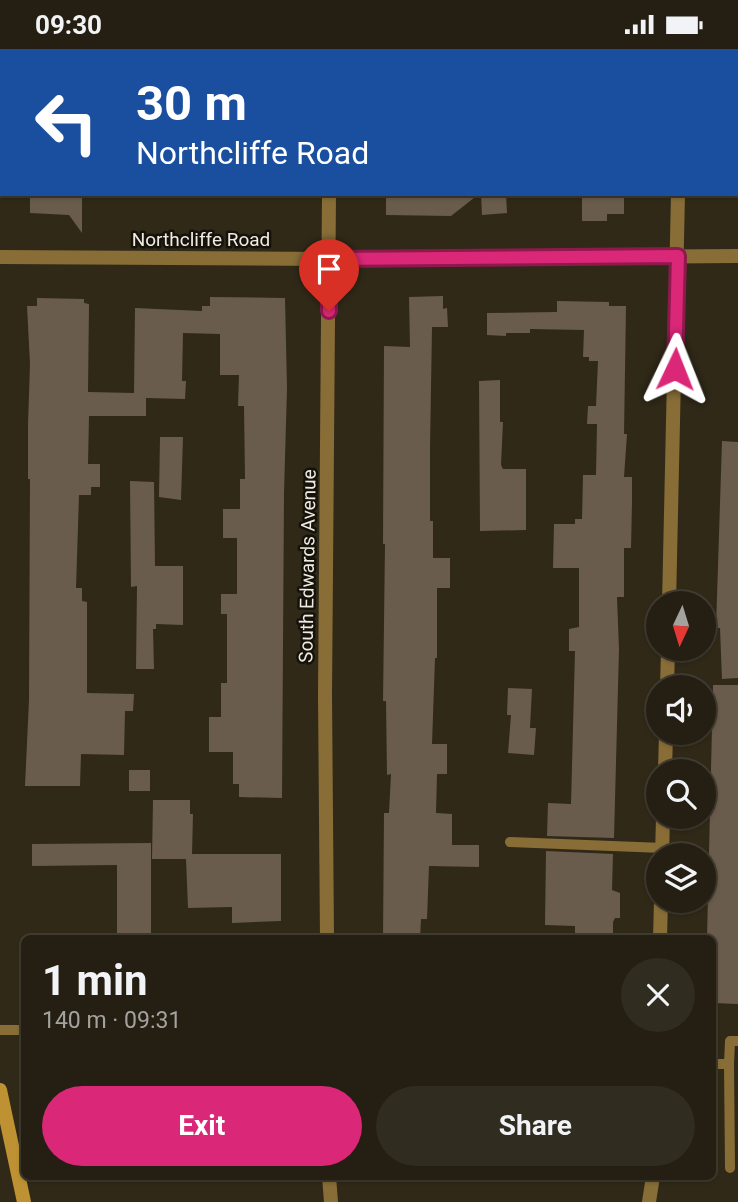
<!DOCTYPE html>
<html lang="en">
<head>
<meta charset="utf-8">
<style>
  body { margin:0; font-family:Roboto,sans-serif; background:#302c20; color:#f1f3f6; height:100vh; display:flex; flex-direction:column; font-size:26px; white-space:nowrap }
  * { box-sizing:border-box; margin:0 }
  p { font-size:23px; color:#a3a29f }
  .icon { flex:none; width:38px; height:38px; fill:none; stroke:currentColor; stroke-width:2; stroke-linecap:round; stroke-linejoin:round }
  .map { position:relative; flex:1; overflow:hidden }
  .side { position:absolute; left:21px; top:886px; width:695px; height:245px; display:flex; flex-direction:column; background:#241f12; border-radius:10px; box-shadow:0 2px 5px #0004,0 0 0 2px #413d32 }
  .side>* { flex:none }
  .guide { position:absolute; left:0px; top:0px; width:738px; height:147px; box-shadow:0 2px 5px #0004,0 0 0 2px #413d32; background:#1a4fa0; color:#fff; overflow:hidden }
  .needle { width:46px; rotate:184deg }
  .buttons { position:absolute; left:646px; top:542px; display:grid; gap:14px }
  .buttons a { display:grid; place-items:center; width:70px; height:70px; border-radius:50%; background:#241f12; box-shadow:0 2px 5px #0004,0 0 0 2px #413d32; font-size:35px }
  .pin { position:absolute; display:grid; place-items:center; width:60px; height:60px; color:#fff; margin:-72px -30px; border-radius:50% 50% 50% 0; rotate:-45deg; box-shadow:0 0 7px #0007 }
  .pin .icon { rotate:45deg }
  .me { position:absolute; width:77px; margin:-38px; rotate:2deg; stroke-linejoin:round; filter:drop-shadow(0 0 5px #0008) }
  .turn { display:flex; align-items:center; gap:24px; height:147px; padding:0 21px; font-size:32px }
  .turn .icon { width:91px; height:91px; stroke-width:2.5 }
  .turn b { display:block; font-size:49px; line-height:60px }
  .round { display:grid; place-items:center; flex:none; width:74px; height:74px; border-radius:37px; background:#302c20 }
  .headline { display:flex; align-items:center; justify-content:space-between; height:119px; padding:0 21px }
  h1 { font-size:42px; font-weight:700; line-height:52px }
  .action { display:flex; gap:14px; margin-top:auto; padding:14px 21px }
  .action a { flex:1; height:80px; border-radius:42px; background:#db2777; color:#fff; font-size:28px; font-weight:700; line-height:80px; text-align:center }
  .action a+a { background:#302c20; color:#f1f3f6 }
  .status { display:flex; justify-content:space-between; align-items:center; height:49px; padding:0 35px; background:#241f12; direction:ltr }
  .status svg { height:19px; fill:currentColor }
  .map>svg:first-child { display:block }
  .building { fill:#6a5c4c }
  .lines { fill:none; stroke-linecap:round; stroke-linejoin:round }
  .service { stroke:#886d37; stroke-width:10 }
  .minor { stroke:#886d37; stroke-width:14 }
  .secondary { stroke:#be9233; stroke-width:14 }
  .route-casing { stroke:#8e194d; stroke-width:18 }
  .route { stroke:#db2777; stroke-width:12 }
  .labels { text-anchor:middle; stroke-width:5; stroke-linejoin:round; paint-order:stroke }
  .street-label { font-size:19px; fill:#f0ebe0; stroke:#15120b }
</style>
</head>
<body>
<div class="status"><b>09:30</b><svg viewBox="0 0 49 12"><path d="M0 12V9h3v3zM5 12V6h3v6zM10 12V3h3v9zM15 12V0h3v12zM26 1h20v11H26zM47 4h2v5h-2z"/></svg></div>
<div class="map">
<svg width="738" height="1153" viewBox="0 0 738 1153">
  <rect width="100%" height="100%" fill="#302918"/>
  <!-- building -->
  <path class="building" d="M 30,145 L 82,145 L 82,184 L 69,166 L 30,164 Z
    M 386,145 L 479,145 L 451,167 L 386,166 Z
    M 481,145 L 506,145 L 507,164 L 482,166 Z
    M 582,145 L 624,145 L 624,165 L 607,165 L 607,172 L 582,172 Z
    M 443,247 L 443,260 L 447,259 L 448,278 L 432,278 L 430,399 L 430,472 L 433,472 L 433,509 L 450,509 L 450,539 L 437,539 L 437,609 L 435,609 L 432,695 L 447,695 L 447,725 L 437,725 L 436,764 L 452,765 L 452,796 L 479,796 L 479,818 L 429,817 L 427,870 L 421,870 L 420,889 L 383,889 L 384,764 L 389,764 L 391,725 L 387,726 L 386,652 L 383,652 L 385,495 L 383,495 L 384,297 L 410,298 L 409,248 Z
    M 210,248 L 285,249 L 287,339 L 284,444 L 282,749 L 239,748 L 239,735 L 233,735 L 233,703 L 209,703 L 209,668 L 221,668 L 221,634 L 227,634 L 227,565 L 221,565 L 221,545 L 237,545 L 237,489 L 223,489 L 223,460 L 240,460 L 240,430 L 245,430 L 244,357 L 238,357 L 239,326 L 220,326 L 220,285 L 183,284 L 182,332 L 186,332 L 185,350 L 146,349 L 146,367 L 89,367 L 88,415 L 100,415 L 100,438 L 91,438 L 91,446 L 79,446 L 76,539 L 82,539 L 82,552 L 87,553 L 87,644 L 134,645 L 133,662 L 125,662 L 124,706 L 81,705 L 80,737 L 25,737 L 29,651 L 30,430 L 28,430 L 28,375 L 30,315 L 27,257 L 37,257 L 37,249 L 84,250 L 84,254 L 89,255 L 88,343 L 134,344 L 135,259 L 202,262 L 202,257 L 210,257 Z
    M 557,252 L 609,253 L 609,257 L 626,257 L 624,385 L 627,385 L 624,428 L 632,428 L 632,454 L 631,499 L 624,499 L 624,548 L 617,548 L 619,600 L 614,789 L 547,787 L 548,754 L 571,755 L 575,602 L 569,602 L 569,580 L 579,578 L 579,519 L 553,519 L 554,475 L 575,475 L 575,470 L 582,470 L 583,426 L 596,426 L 597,375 L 587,375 L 588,357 L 596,357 L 598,312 L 589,312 L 589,308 L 583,308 L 584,281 L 530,280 L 530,284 L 506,284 L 506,287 L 487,286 L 487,264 L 557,263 Z
    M 500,331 L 500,373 L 503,373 L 501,416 L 503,420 L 526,420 L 526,481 L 480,482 L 479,332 Z
    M 160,388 L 183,388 L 181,451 L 159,448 Z
    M 722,392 L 738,393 L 738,629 L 722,630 L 720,579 L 716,579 Z
    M 130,432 L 154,433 L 155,517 L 183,517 L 183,576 L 156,575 L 156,580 L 153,580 L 154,620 L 136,620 L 137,537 L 131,538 Z
    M 713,636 L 738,636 L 738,955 L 712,954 L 712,889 L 707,889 Z
    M 508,639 L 532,640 L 530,679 L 536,679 L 534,706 L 508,704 L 511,666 L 507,666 Z
    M 129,721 L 150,721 L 150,742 L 129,742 Z
    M 153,751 L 190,751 L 190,765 L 193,765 L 192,805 L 281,805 L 281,872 L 232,874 L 232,858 L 188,859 L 186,810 L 152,810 Z
    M 151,794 L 151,889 L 117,889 L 117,816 L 32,817 L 32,795 Z
    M 546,802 L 613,805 L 612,841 L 620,844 L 620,869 L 615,869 L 613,873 L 613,889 L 575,889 L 575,877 L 545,876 Z"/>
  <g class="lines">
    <!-- service -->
    <path class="service" d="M 510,793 L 663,799
      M 0,981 L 24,981
      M 712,1015 L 729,1015 L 730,992 L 738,992
      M 729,1015 L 730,1119"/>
    <!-- minor -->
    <path class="minor" d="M 330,2 L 330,0
      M 679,2 L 679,0
      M 0,208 L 329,210 L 738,207
      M 669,555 L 678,145
      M 667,639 L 668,600
      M 665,723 L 666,684
      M 662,807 L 663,768
      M 327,889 L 325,646 L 329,145
      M 660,889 L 661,852
      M 329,1127 L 331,1153
      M 649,1153 L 653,1127"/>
    <!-- secondary -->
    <path class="secondary" d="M 0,1041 L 24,1153"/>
  </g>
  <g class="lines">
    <defs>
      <path id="route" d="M 329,262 L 329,210 L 678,207 L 675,320"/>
    </defs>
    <!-- route casing -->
    <use href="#route" class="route-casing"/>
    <!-- route -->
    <use href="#route" class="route"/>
  </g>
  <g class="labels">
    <!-- street labels -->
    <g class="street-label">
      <text x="201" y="197">Northcliffe Road</text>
      <text transform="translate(307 517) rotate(-89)" y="7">South Edwards Avenue</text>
    </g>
  </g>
</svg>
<div class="buttons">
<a><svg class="needle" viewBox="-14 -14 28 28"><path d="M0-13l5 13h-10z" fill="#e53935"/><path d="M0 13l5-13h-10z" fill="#a3a29f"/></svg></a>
<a><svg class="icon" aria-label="sound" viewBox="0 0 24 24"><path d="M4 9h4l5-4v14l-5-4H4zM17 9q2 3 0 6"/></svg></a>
<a><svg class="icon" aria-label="search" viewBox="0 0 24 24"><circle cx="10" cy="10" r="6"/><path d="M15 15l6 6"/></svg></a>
<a><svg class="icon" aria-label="layers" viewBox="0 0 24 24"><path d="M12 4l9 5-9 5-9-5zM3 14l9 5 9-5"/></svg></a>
</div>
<div class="pin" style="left:329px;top:262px;background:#d93025"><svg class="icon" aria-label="arrive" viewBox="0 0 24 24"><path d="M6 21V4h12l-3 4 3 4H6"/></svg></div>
<svg class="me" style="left:675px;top:320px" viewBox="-20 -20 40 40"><path d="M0-17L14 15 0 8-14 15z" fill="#db2777" stroke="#fff" stroke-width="4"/></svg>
<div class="guide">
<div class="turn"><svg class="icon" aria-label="left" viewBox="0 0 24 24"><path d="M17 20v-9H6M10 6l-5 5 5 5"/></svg><div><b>30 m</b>Northcliffe Road</div></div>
</div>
<section class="side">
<div class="headline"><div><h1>1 min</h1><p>140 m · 09:31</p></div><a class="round"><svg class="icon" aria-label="close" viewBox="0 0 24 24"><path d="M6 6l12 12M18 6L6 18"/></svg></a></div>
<div class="action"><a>Exit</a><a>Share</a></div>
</section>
</div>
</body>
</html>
